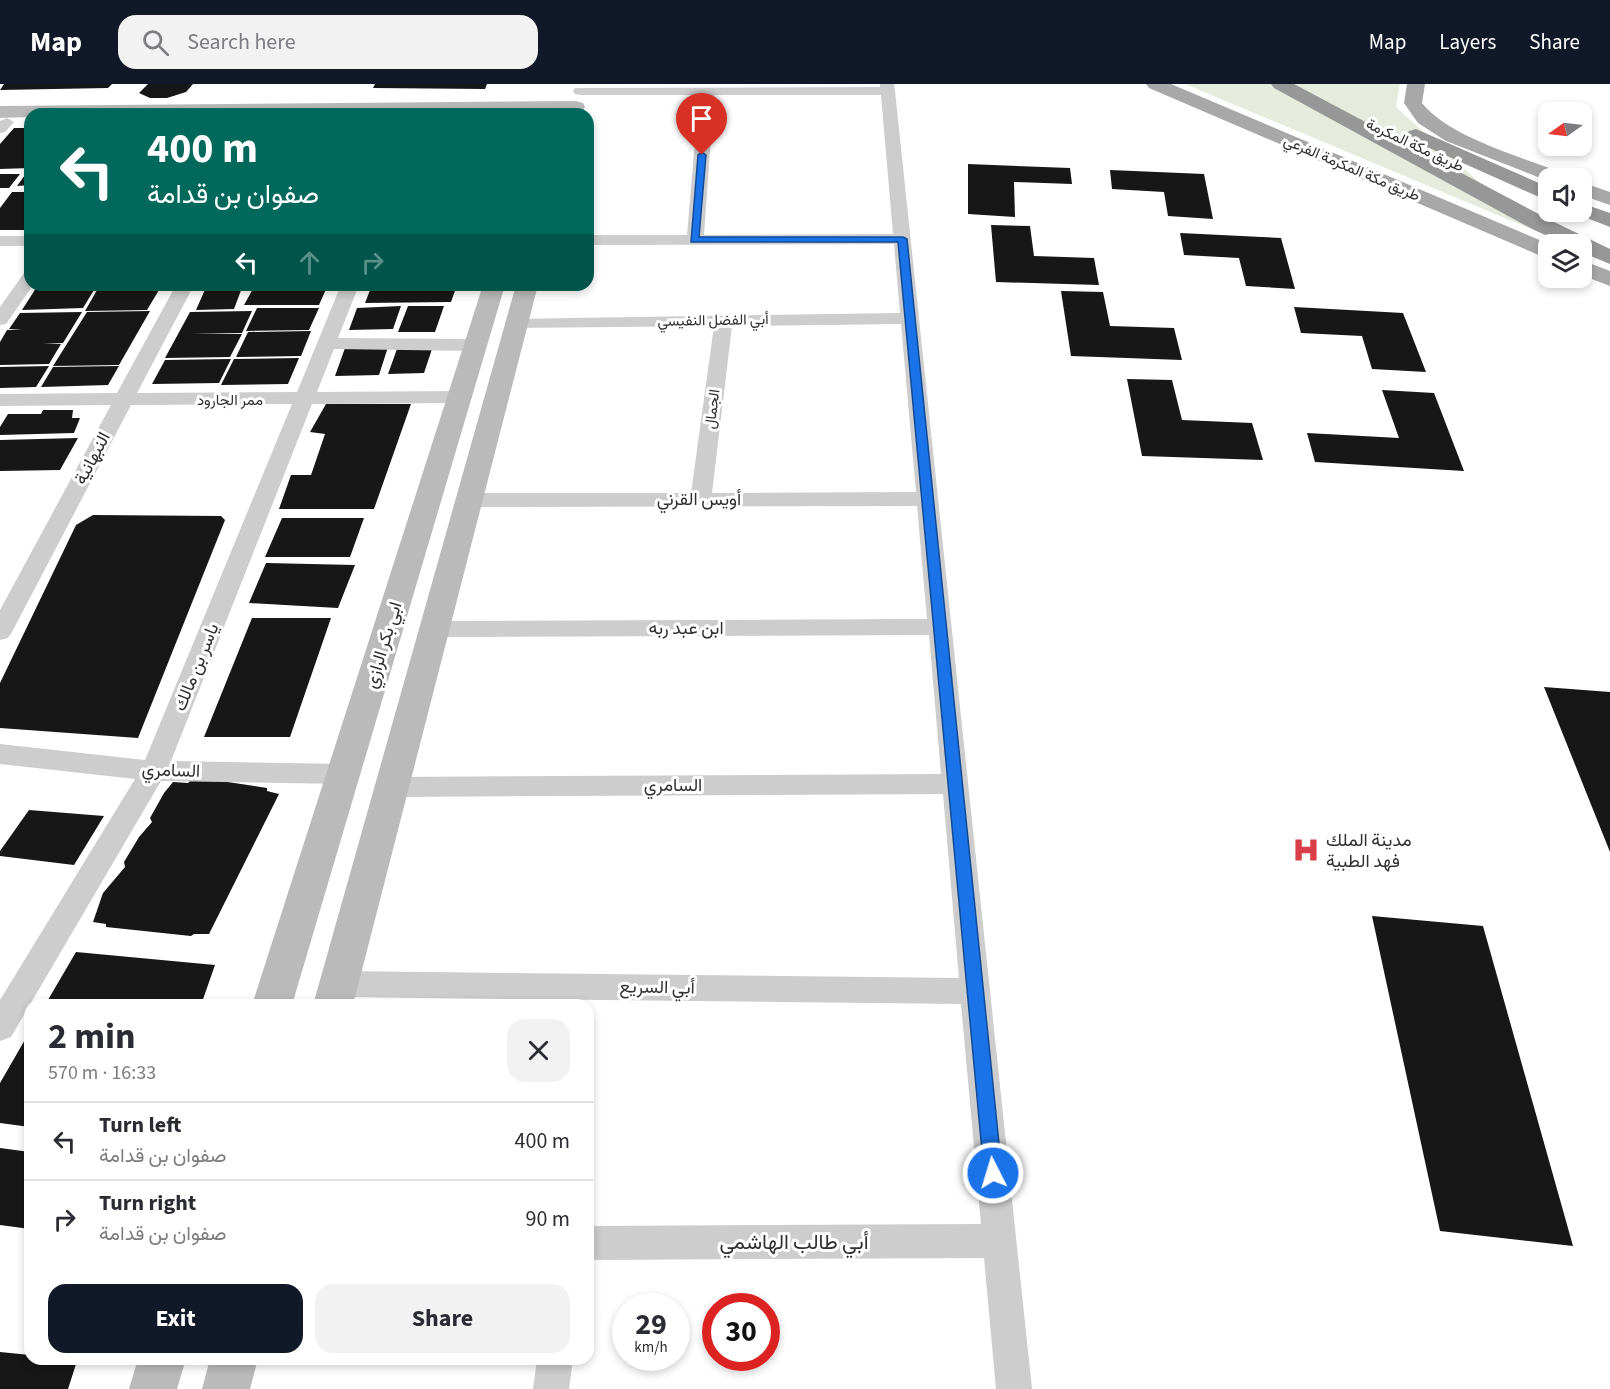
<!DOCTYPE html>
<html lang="en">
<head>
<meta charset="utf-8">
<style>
  body { margin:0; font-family:"Source Sans 3",Vazirmatn,sans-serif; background:#f2f2f3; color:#2b2b33; height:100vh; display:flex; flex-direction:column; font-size:22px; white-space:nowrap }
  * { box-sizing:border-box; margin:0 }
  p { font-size:20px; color:#7c7c81 }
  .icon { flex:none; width:33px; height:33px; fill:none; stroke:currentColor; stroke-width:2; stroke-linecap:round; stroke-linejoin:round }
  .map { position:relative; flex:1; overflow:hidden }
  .drawer { position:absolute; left:24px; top:915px; width:570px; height:366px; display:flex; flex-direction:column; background:#fff; border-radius:18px; box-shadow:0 3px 9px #0003 }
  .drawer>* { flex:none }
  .top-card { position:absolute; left:24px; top:24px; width:570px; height:183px; border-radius:18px; box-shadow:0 3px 9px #0003; background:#00695c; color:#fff; overflow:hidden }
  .needle { width:39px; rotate:256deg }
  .buttons { position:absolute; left:1538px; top:18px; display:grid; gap:12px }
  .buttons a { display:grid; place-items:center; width:54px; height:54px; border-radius:12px; background:#fff; box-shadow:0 3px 9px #0003; font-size:30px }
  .speed { position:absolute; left:612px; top:1209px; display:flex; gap:12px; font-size:30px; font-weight:700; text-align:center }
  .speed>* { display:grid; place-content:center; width:78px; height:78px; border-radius:50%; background:#fff; box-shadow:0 3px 9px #0003; line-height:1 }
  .speed small { font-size:15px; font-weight:400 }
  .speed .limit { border:9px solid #d22; background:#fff; color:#111 }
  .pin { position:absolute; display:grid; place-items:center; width:51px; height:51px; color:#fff; margin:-62px -26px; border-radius:50% 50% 50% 0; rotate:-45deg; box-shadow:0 0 6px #0007 }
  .pin .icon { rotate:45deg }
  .me { position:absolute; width:66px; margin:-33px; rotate:355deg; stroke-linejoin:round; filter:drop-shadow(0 0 4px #0008) }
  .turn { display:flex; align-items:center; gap:21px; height:126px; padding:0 24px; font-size:27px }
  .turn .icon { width:78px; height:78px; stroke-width:2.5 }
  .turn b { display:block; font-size:42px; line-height:51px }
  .lanes { display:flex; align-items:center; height:57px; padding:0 24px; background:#0003; justify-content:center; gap:30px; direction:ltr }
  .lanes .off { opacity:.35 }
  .round { display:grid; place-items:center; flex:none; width:63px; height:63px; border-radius:18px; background:#f2f2f3 }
  .overview { display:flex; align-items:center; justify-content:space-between; height:102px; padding:0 24px }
  h1 { font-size:36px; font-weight:700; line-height:45px }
  .button { display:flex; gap:12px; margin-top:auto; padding:12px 24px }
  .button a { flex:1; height:69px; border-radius:18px; background:#111827; color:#fff; font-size:24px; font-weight:700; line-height:69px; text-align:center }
  .button a+a { background:#f2f2f3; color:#2b2b33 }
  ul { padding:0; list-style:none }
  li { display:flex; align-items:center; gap:18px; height:78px; padding:0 24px; border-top:2px solid #e1e1e2 }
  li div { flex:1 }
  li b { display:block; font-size:22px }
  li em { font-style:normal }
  header { display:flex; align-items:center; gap:36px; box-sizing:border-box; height:84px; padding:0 30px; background:#111827; color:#fff }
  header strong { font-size:28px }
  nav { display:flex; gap:33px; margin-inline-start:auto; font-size:21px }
  .search { width:420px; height:54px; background:#f2f2f3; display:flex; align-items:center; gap:15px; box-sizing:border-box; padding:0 21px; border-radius:18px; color:#7c7c81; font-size:22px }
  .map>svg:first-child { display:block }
  .green { fill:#e5ecde }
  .building { fill:#171717 }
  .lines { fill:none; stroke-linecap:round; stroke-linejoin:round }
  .street { fill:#cdcdcd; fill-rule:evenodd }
  .secondary { fill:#bababa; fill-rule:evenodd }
  .primary { fill:#a8a8a8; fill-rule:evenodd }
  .highway { fill:#979797; fill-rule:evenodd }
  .route { fill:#1a73e8; stroke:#114b97; stroke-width:1.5 }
  .labels { text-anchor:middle; stroke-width:6; stroke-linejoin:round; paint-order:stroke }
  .far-street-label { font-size:15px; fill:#303030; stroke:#fff }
  .street-label { font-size:18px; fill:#303030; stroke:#fff }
  .poi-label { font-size:18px; fill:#303030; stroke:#fff; text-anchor:start }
  .near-street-label { font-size:21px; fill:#303030; stroke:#fff }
</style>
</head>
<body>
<header>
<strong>Map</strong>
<div class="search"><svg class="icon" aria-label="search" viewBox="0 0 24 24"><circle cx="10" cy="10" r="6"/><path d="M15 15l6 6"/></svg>Search here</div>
<nav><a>Map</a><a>Layers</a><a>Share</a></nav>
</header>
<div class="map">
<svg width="1610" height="1305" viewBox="0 0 1610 1305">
  <rect width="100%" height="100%" fill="#fff"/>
  <!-- green -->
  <path class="green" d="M 1185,0 L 1400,0 L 1396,23 L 1531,145 Z"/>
  <!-- building -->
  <path class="building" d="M 4,0 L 112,0 L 108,4 L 0,6 Z
    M 148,0 L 193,0 L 186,8 L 167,14 L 150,14 L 139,9 Z
    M 375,0 L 487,0 L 485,5 L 373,4 Z
    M 14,44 L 30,44 L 30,84 L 0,85 L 0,60 Z
    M 968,80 L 1070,84 L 1072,100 L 1014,98 L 1015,133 L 968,130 Z
    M 1110,86 L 1204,90 L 1213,135 L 1168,132 L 1164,108 L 1112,105 Z
    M 28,87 L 30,87 L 30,101 L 17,102 Z
    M 0,90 L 20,90 L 9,104 L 0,104 Z
    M 12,108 L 30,108 L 30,146 L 0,146 L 0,124 Z
    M 991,141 L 1030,142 L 1034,172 L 1094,174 L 1099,201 L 996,198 Z
    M 1180,149 L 1281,154 L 1295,205 L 1246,202 L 1239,174 L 1184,171 Z
    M 38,201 L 97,201 L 83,224 L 22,226 Z
    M 100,201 L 162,201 L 147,226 L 85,227 Z
    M 207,201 L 243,201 L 234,225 L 196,226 Z
    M 372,201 L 457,201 L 451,218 L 365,219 Z
    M 254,203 L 327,203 L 319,221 L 244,221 Z
    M 1061,207 L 1103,208 L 1110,242 L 1174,244 L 1182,276 L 1071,272 Z
    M 401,222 L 393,245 L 349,246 L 357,224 Z
    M 408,222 L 444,222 L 435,248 L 398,248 Z
    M 1294,223 L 1403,229 L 1426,288 L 1372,285 L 1362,252 L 1301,249 Z
    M 257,224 L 319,224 L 309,246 L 246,247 Z
    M 150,227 L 119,281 L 53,282 L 87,228 Z
    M 252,227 L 242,249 L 192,250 L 242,250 L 230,273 L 165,274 L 190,228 Z
    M 82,228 L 63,259 L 43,260 L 61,260 L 49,280 L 0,281 L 0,258 L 7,246 L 22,246 L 9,245 L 20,229 Z
    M 311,247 L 301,272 L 236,273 L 248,248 Z
    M 388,263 L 379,291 L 335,292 L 345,264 Z
    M 397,265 L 432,265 L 424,289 L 388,290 Z
    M 299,274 L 288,300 L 221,301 L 234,275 Z
    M 231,275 L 219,299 L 152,300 L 165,276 Z
    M 49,282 L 36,303 L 0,304 L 0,283 Z
    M 119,282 L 108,301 L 41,303 L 53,283 Z
    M 1127,295 L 1172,296 L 1182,336 L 1252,339 L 1263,376 L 1142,372 Z
    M 1382,306 L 1434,309 L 1464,387 L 1315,378 L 1307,349 L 1399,354 Z
    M 326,320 L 411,320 L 374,425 L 279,425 L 291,391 L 311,391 L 325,350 L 310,348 Z
    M 43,326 L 73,326 L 72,334 L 80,334 L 74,349 L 0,351 L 0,343 L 8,330 L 41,330 Z
    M 78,354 L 60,386 L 0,387 L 0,356 Z
    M 93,431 L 221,432 L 225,436 L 138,654 L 0,644 L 0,599 L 76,441 Z
    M 282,434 L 364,434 L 350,473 L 265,473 Z
    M 266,479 L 355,481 L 338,524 L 249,519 Z
    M 252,534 L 331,534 L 290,653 L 204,653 Z
    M 1544,603 L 1610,608 L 1610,768 Z
    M 190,697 L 221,697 L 267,704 L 267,707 L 279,710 L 209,850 L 194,850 L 191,852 L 106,843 L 106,840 L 93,838 L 103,809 L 125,783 L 124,778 L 139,753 L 152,738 L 150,734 L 164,709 L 173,698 L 188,699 Z
    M 29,726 L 104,732 L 74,781 L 0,772 L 0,767 Z
    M 1372,832 L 1483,842 L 1573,1162 L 1440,1147 Z
    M 76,868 L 215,881 L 201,921 L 45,921 Z
    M 30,947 L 30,1043 L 0,1039 L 0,999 Z
    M 0,1064 L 30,1068 L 30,1145 L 0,1141 Z
    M 0,1268 L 30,1271 L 30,1275 L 77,1277 L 68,1305 L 0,1305 Z"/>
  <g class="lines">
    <!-- street -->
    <path class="street" d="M 880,0 L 894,0 L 895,7 L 1032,1305 L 996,1305 L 984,1174 L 588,1176 L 588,1142 L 981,1140 L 961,920 L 339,913 L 328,909 L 324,900 L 328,891 L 339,887 L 959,894 L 943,710 L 390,713 L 381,710 L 377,703 L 381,696 L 390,693 L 941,690 L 929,551 L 433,553 L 425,551 L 421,545 L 425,539 L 433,537 L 927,535 L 917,422 L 470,423 L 462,421 L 459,416 L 462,411 L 470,409 L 691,409 L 714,242 L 516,244 L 510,243 L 507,239 L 510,235 L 900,229 L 894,160 L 588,161 L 588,151 L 687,151 L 699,11 L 580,11 L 575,10 L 573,7 L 575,4 L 880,3 ZM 714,11 L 881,11 L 893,150 L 704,151 ZM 901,240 L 916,408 L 712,409 L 732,242 Z
      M 7,34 L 14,38 L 5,48 L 0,49 L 0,37 Z
      M 0,152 L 30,152 L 30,162 L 0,162 Z
      M 30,188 L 30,201 L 33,201 L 6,240 L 0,241 L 0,223 L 24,189 Z
      M 176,201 L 194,201 L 137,309 L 297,308 L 341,201 L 359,201 L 338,254 L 475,255 L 482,257 L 484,261 L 482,265 L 475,267 L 334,265 L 317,308 L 460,307 L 467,309 L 470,313 L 467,317 L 460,319 L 312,320 L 171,677 L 343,680 L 352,683 L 356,690 L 352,697 L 343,700 L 161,697 L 11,953 L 0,957 L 0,916 L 135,695 L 0,680 L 0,660 L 145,676 L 292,320 L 131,321 L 12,548 L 8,554 L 0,556 L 0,526 L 111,321 L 0,322 L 0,310 L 117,309 Z
      M 537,1275 L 573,1275 L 569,1305 L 533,1305 Z"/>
    <!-- secondary -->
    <path class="secondary" d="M 576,17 L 583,19 L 585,23 L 583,27 L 422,30 L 30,30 L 30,33 L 0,34 L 0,22 Z
      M 483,201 L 505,201 L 292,921 L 252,921 Z
      M 516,201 L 538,201 L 353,921 L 313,921 Z
      M 138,1275 L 186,1275 L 177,1305 L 129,1305 Z
      M 210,1275 L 258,1275 L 250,1305 L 202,1305 Z"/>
    <!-- primary -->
    <path class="primary" d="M 1146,0 L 1171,0 L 1549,160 L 1548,175 L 1149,4 Z
      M 1407,0 L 1425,0 L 1422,19 C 1450,54 1523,73 1565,90 L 1568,94 L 1548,94 L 1548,97 L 1446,57 L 1418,39 L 1404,19 Z
      M 1581,98 L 1610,108 L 1610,121 L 1581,111 Z
      M 1581,176 L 1610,187 L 1610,202 L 1581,191 Z"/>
    <!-- highway -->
    <path class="highway" d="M 1271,0 L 1294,0 L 1550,136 L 1610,165 L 1610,180 L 1581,168 L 1581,160 L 1566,160 L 1534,146 L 1274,4 Z
      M 1416,45 L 1548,103 L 1548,117 L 1409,55 L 1406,51 L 1409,47 Z
      M 1581,119 L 1610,129 L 1610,143 L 1574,129 L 1572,128 L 1581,128 Z"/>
  </g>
  <!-- route -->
  <path class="route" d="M 702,68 L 706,71 L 699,153 L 903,153 L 907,155 L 1002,1089 L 999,1095 L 993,1097 L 987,1095 L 984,1089 L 898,158 L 691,158 L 698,71 Z"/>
  <!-- icons -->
  <defs>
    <symbol id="hospital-bare" viewBox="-9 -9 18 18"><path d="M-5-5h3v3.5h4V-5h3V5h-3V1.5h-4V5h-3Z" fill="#da3e48" stroke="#fff" stroke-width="2.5" paint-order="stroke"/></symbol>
  </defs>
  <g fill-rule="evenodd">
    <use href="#hospital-bare" x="1287" y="747" width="38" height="38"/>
  </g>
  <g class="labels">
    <!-- far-street labels -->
    <g class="far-street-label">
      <text transform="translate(1415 61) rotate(25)" y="5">طريق مكة المكرمة</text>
      <text transform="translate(1352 84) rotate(23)" y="5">طريق مكة المكرمة الفرعي</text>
      <text transform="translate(713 236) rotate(-1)" y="5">أبي الفضل النفيسي</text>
      <text x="230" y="321">ممر الجارود</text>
      <text transform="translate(712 325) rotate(-83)" y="5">الجمال</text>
    </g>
    <!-- street labels -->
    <g class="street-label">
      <text transform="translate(92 374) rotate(-62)" y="6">النبهانية</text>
      <text x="699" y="421">أويس القرني</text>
      <text x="686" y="550">ابن عبد ربه</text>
      <text transform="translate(383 561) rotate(-73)" y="6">ابي بكر الرازي</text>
      <text transform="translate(196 583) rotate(-68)" y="6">ياسر بن مالك</text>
      <text transform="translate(171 686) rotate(2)" y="6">السامري</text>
      <text x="673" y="707">السامري</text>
      <text transform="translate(657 903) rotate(1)" y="6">أبي السريع</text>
    </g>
    <!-- poi labels -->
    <g class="poi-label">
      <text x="1326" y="762">مدينة الملك<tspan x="1326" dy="21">فهد الطبية</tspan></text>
    </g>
    <!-- near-street labels -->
    <g class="near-street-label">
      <text x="794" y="1165">أبي طالب الهاشمي</text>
    </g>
  </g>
</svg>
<div class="buttons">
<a><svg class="needle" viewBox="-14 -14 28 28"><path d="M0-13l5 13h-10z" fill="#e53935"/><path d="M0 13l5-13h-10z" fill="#7c7c81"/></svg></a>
<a><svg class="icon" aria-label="sound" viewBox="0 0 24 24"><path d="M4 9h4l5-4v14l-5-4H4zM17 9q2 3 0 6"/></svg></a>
<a><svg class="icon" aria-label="layers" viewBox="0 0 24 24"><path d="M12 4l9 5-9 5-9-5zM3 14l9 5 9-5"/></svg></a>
</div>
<div class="speed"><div>29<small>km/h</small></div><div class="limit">30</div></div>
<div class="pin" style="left:702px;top:71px;background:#d93025"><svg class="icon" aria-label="arrive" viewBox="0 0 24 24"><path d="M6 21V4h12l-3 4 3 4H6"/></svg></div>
<svg class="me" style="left:993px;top:1089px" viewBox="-20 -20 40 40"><circle r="17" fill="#1a73e8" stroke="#fff" stroke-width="3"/><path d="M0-11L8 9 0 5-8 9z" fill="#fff"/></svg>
<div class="top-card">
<div class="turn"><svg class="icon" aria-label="left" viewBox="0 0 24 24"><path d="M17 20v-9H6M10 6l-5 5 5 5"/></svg><div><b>400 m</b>صفوان بن قدامة</div></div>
<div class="lanes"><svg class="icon" aria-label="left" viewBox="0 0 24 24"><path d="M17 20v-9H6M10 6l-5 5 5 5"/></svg><svg class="icon off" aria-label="ahead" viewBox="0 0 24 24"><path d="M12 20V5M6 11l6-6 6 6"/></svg><svg class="icon off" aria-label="right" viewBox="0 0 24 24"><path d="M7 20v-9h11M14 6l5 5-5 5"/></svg></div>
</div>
<section class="drawer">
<div class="overview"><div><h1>2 min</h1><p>570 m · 16:33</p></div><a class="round"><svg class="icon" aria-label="close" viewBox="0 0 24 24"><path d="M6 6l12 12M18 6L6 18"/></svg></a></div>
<ul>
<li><svg class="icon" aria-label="left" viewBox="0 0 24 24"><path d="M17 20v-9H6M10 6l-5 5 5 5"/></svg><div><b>Turn left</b><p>صفوان بن قدامة</p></div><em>400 m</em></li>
<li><svg class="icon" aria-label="right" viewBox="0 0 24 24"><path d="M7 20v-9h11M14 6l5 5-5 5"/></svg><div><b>Turn right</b><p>صفوان بن قدامة</p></div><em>90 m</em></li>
</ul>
<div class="button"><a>Exit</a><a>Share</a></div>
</section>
</div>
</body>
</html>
